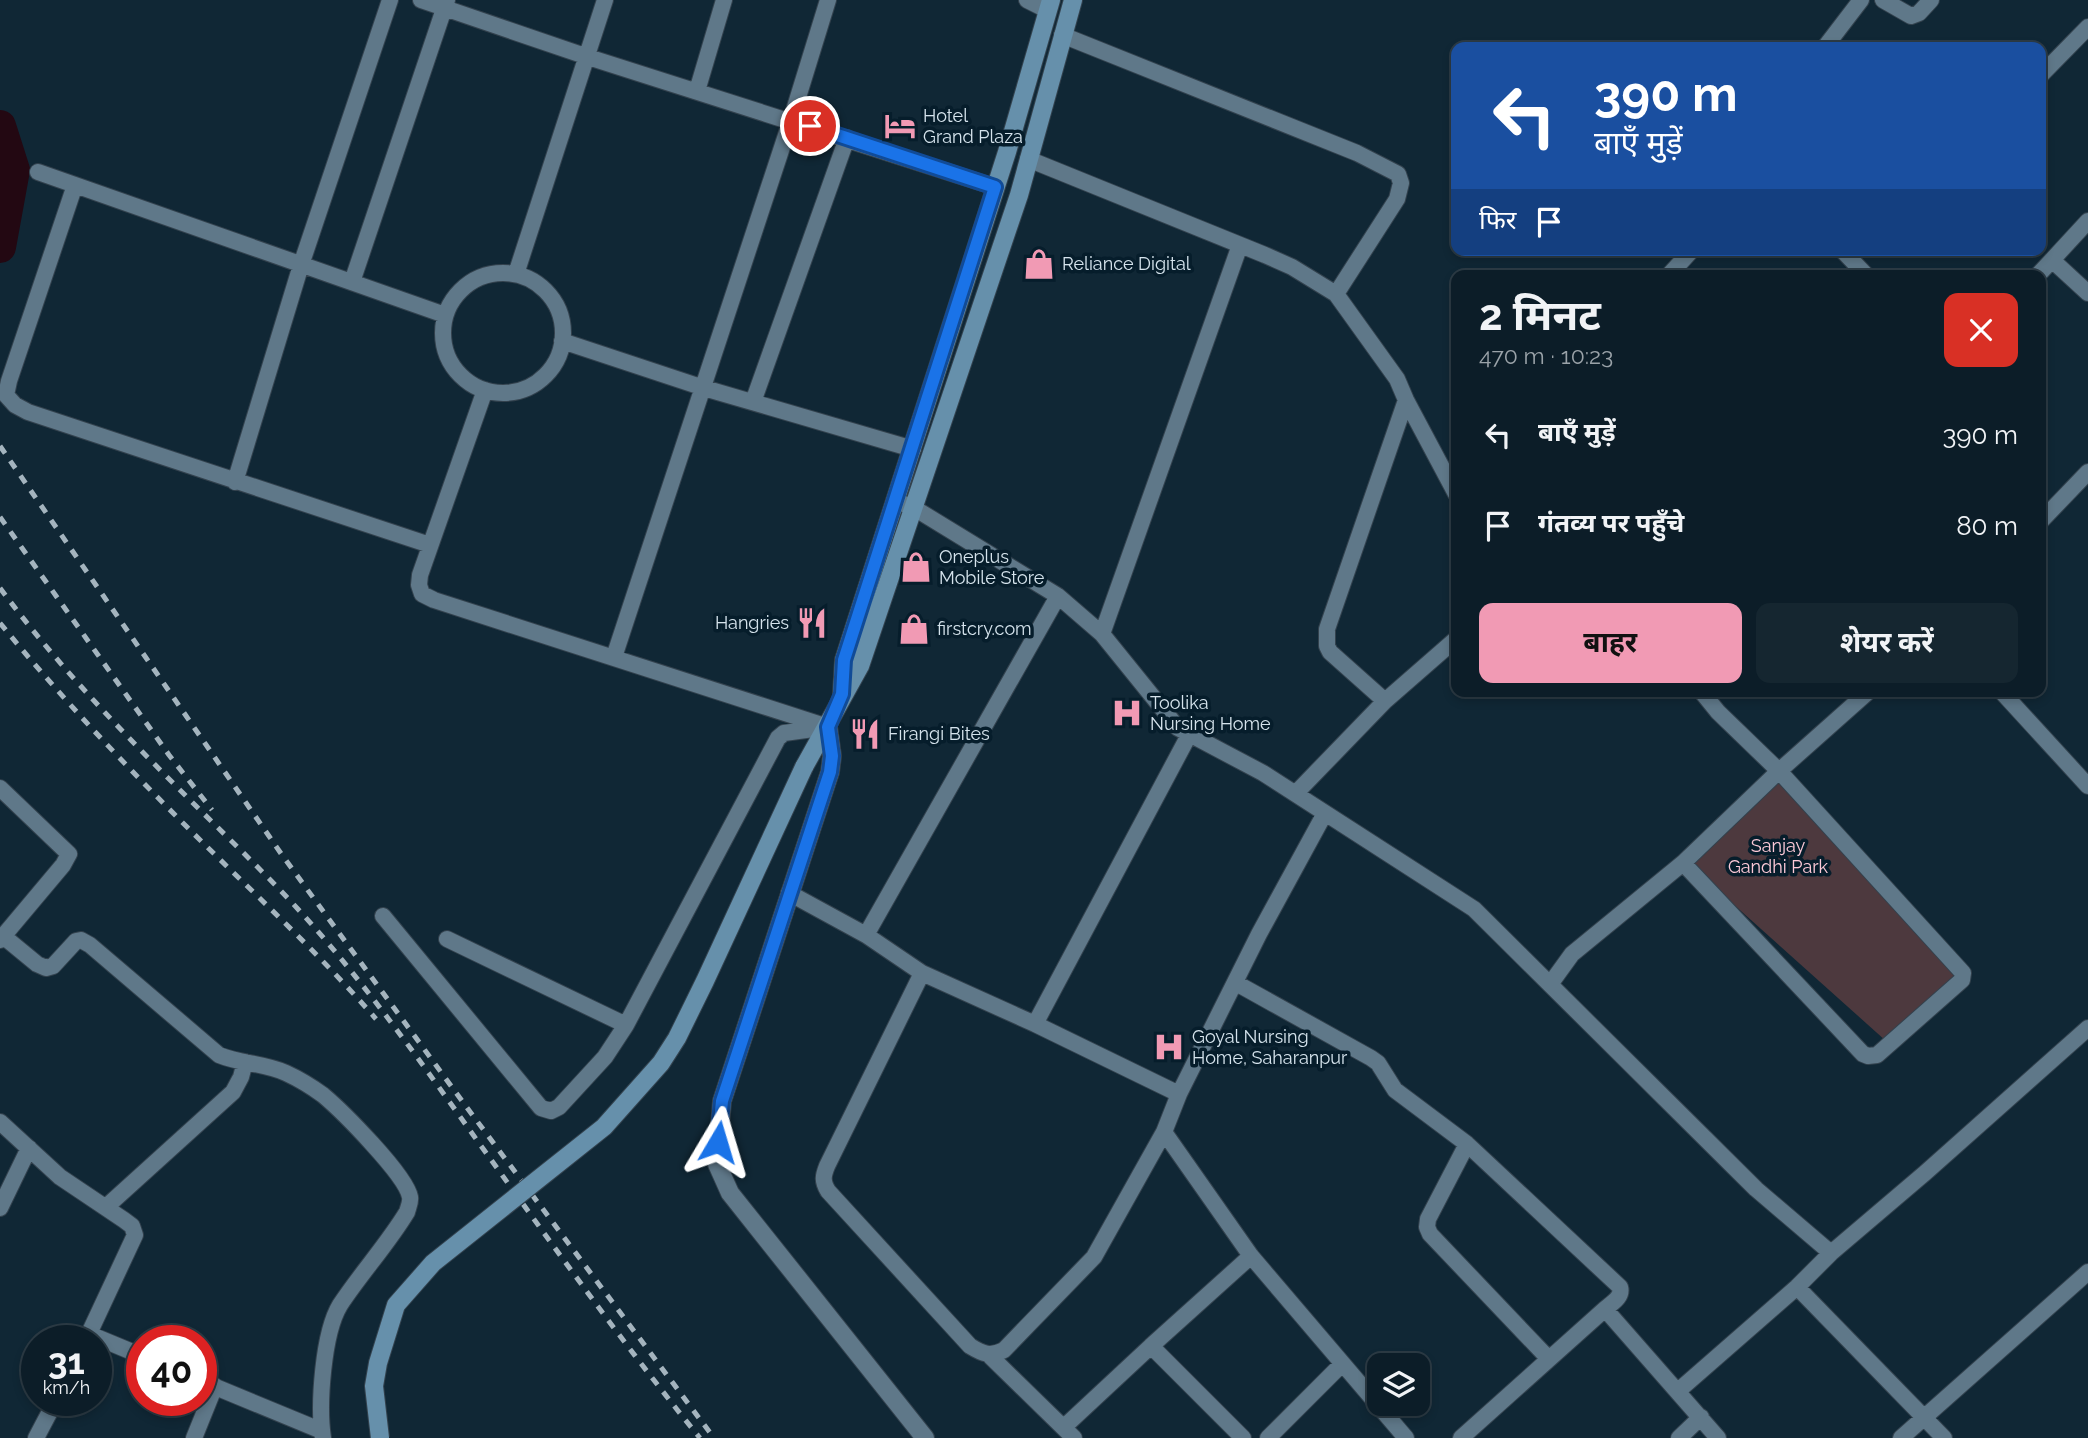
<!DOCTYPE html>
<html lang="hi">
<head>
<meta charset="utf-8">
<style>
  body { margin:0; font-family:Raleway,"Noto Sans Devanagari",sans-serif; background:#152630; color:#f1f3f6; height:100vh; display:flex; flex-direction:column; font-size:26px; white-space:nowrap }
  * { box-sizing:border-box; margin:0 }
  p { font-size:23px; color:#9aa2a8 }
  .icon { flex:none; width:38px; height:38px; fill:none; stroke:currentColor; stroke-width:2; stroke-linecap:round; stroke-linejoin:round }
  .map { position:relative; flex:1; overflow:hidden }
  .panel { position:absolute; left:1451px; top:270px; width:595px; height:427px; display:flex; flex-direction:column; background:#0c1d28; border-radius:14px; box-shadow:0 4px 10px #0003,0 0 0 2px #2c3b45 }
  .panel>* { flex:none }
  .guide { position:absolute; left:1451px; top:42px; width:595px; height:214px; border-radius:14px; box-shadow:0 4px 10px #0003,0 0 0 2px #2c3b45; background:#1a4fa0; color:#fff; overflow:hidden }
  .buttons { position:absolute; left:1367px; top:1353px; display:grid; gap:14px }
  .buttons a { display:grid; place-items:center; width:63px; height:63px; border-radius:14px; background:#0c1d28; box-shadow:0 4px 10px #0003,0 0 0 2px #2c3b45; font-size:35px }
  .speed { position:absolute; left:21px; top:1325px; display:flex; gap:14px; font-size:35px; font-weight:700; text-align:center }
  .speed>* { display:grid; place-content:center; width:91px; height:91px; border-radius:50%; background:#0c1d28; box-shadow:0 4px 10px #0003,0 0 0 2px #2c3b45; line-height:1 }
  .speed small { font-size:18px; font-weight:400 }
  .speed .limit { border:10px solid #d22; background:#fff; color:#111 }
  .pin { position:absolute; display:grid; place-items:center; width:60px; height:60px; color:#fff; margin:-30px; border:4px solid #fff; border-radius:50%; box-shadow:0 2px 7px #0007 }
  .me { position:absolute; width:77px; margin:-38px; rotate:7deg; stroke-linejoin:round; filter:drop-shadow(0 0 5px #0008) }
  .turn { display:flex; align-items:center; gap:24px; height:147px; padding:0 28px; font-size:32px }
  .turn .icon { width:91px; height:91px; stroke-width:2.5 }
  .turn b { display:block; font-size:49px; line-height:60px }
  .then { display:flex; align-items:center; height:66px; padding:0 28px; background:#0003; gap:14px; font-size:26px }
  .round { display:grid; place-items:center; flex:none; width:74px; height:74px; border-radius:14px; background:#152630 }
  .overview { display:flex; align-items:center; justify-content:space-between; height:119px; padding:0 28px }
  h1 { font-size:42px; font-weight:700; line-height:52px }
  .primary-button { display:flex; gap:14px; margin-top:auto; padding:14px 28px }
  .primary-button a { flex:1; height:80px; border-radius:14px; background:#f19ab4; color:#111; font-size:28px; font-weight:700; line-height:80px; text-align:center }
  .primary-button a+a { background:#152630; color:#f1f3f6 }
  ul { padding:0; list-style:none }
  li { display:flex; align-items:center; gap:21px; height:91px; padding:0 28px }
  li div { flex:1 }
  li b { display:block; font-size:26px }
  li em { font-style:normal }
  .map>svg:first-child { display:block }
  .green { fill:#4d393e }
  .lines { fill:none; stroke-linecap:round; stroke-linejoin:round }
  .river { stroke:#230812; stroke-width:32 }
  .minor-casing { stroke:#33424e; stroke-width:18 }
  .tertiary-casing { stroke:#33424e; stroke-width:20 }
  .secondary-casing { stroke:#33424e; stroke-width:20 }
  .minor { stroke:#5f7889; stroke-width:16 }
  .tertiary { stroke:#5f7889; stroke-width:18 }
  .secondary { stroke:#6690ab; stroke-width:18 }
  .rail { stroke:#a4b4be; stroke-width:5; stroke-dasharray:9 9; stroke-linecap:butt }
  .secondary-bridge-casing { stroke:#33424e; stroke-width:20; stroke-linecap:butt }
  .secondary-bridge { stroke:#6690ab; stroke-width:18 }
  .route-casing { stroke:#114b97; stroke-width:18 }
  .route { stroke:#1a73e8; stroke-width:12 }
  .labels { text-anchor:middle; stroke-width:7; stroke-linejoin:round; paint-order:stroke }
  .poi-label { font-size:18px; fill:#d5e3ec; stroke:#061d2b; text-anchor:start }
  .park-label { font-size:18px; fill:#fecad8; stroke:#061d2b }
</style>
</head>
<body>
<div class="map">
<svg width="2088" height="1438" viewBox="0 0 2088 1438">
  <rect width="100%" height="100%" fill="#102735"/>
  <!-- green -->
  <path class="green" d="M 1780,759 L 1960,971 L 1886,1041 L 1684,860 Z"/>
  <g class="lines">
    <!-- river -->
    <path class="river" d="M 0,126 L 14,170 L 0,247"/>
    <defs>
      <path id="minor" d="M 421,0 L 588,57 L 995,187
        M 1027,0 L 1047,10
        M 1883,0 L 1911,16 L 1919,13 L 1931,0
        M 1062,35 L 1357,153 L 1398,174 L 1401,183 L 1397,199 L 1336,294
        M 1825,47 L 1861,0
        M 2040,76 L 2088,27
        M 697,91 L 724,0
        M 1028,159 L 1265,255 L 1292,267 L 1336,294 L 1397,379 L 1406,400 L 1456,494
        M 38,172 L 445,315
        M 75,185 L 9,381 L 6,395 L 15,405 L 28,412 L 430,545
        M 2088,221 L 2052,260 L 2088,293
        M 1240,245 L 1102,634 L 1178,728 L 1263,773 L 1474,909 L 1756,1189 L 1831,1253 L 1925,1173 L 2088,1028
        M 1842,250 L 1866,275
        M443 333a60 60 0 1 1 120 0a60 60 0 1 1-120 0Z
        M 516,274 L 605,0
        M 1669,275 L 1692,250
        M 2038,275 L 2052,260
        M 352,282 L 447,0
        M 562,341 L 704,388 L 913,449
        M 485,390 L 420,575 L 419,585 L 422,594 L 434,600 L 822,725
        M 753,402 L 847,138
        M 235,482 L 301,265 L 390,0
        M 904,504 L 914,508 L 1058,596
        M 2040,522 L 2088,472
        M 614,657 L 791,120 L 828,0
        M 2001,691 L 2088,786
        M 1385,701 L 1330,652 L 1327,646 L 1327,629 L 1406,400
        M 0,788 L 69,854 L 63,865 L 0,940
        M 1296,793 L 1385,701 L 1456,639
        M 1683,863 L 1863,1054 L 1868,1056 L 1877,1055 L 1962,980 L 1963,973 L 1779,771 L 1718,712 L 1701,691
        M 789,893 L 866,935 L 922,973 L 827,1166 C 823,1176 822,1181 828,1191 L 970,1346 C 983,1354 990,1357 1004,1350 L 1094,1257 L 1164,1132 L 1179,1094 L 1259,934 L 1325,813
        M 383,916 L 541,1108 L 551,1111 L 559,1107 L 605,1057 L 626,1025 L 778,738 L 784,733 L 828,727
        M 866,935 L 1058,596 L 1102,634
        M 3,936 L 37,964 L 46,968 L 53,966 L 76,941 L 81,940 L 90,945 L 219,1055 C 241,1064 264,1063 286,1073 C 299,1079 312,1087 323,1095 C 342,1111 406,1175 410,1197 C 411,1202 408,1208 407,1212 C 387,1245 361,1273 340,1305 C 323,1333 318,1405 323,1438
        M 447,939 L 626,1025
        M 922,973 L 1035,1024 L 1179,1094
        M 1236,983 L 1371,1058 L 1378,1063 L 1395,1090 L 1467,1144
        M 1551,983 L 1572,954 L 1683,863 L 1779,771 L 1869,691
        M 1035,1024 L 1189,735
        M 0,1122 L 60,1177 L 124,1220 L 132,1226 L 135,1235 L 86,1340
        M 1164,1132 L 1251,1256 L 1406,1438
        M 106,1207 L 233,1092 L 241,1077 L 245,1062
        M 0,1208 L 29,1148
        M 1797,1287 L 1944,1438
        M 1605,1309 L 1718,1438
        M 89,1334 L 142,1356
        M 989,1355 L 1074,1438
        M 201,1381 L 322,1431
        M 1678,1391 L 1797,1287 L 1831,1253
        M 1064,1427 L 1151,1346
        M 36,1438 L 56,1400
        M 194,1438 L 215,1386
        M 1243,1438 L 1151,1346 L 1251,1256
        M 1268,1438 L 1342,1364
        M 1461,1438 L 1605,1309 C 1612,1303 1623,1297 1620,1287 L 1467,1144 L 1428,1219 L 1427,1227 L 1430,1234 L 1549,1359
        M 1679,1438 L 1701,1417
        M 1901,1438 L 2088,1272"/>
      <path id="tertiary" d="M 828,727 L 832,756 L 830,772 L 722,1101 L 717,1164 L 730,1193 L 925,1438"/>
      <path id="secondary" d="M 842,694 L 844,660 L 1007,152 L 1051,0
        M 804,767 L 860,666 L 1019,195 L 1073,0"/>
    </defs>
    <!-- minor casing -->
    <use href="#minor" class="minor-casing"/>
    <!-- tertiary casing -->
    <use href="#tertiary" class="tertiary-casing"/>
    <!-- secondary casing -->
    <use href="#secondary" class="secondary-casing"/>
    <!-- minor -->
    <use href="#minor" class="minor"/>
    <!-- tertiary -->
    <use href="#tertiary" class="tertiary"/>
    <!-- secondary -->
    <use href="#secondary" class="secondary"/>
    <!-- rail -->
    <path class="rail" d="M 0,446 L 282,855 L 468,1109 L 714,1438
      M 0,517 L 169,755 L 212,810
      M 0,588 C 57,665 124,734 192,802 C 238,848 285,892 327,942 C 383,1008 433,1079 484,1150 C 554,1247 624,1345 700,1438
      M 0,623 C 58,694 121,761 186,826 C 250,890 317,951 376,1019"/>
    <defs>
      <path id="secondary-bridge" d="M 380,1438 L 374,1386 L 378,1363 L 396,1305 L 433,1263 L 604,1127 L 661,1063 L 677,1038 L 705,981 L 804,767"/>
    </defs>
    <!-- secondary-bridge casing -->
    <use href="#secondary-bridge" class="secondary-bridge-casing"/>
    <!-- secondary-bridge -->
    <use href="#secondary-bridge" class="secondary-bridge"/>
  </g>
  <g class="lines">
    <defs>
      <path id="route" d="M 718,1142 L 722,1101 L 830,772 L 832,756 L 828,727 L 842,694 L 844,660 L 995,187 L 810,126"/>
    </defs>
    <!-- route casing -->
    <use href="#route" class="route-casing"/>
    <!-- route -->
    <use href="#route" class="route"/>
  </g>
  <!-- icons -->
  <defs>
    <symbol id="hotel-bare" viewBox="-9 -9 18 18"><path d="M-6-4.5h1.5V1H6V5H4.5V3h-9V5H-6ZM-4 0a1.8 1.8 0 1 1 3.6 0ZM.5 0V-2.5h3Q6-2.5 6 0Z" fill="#f19ab4" stroke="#061d2b" stroke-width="2.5" paint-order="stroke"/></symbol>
    <symbol id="shop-bare" viewBox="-9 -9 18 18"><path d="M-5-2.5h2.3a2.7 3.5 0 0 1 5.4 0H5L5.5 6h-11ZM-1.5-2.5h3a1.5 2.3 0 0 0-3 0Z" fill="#f19ab4" stroke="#061d2b" stroke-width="2.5" paint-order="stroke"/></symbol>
    <symbol id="restaurant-bare" viewBox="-9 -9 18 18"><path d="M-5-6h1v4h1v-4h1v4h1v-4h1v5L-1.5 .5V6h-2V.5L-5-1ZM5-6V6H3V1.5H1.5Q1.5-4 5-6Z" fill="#f19ab4" stroke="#061d2b" stroke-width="2.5" paint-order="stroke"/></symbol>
    <symbol id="hospital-bare" viewBox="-9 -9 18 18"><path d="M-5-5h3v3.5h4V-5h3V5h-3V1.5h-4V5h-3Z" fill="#f19ab4" stroke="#061d2b" stroke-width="2.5" paint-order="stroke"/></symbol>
  </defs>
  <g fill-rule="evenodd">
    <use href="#hotel-bare" x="878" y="104" width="44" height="44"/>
    <use href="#shop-bare" x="1017" y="242" width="44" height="44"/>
    <use href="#shop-bare" x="894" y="545" width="44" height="44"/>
    <use href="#restaurant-bare" x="790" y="601" width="44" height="44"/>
    <use href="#shop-bare" x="892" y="607" width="44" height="44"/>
    <use href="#hospital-bare" x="1105" y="691" width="44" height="44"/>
    <use href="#restaurant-bare" x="843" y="712" width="44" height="44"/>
    <use href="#hospital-bare" x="1147" y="1025" width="44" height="44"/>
  </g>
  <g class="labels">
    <!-- poi labels -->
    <g class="poi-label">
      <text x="923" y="122">Hotel<tspan x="923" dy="21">Grand Plaza</tspan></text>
      <text x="1062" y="270">Reliance Digital</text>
      <text x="939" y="563">Oneplus<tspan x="939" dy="21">Mobile Store</tspan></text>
      <text x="789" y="629" text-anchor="end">Hangries</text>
      <text x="937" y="635">firstcry.com</text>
      <text x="1150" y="709">Toolika<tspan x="1150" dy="21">Nursing Home</tspan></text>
      <text x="888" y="740">Firangi Bites</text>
      <text x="1192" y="1043">Goyal Nursing<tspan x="1192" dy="21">Home, Saharanpur</tspan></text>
    </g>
    <!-- park labels -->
    <g class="park-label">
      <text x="1778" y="852">Sanjay<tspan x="1778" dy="21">Gandhi Park</tspan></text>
    </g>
  </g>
</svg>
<div class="buttons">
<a><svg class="icon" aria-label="layers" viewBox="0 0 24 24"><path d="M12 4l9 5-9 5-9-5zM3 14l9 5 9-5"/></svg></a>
</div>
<div class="speed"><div>31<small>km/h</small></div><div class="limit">40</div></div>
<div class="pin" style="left:810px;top:126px;background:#d93025"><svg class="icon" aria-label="arrive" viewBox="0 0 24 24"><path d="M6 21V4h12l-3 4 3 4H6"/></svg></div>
<svg class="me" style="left:718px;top:1142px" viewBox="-20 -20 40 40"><path d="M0-17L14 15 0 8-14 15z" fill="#1a73e8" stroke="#fff" stroke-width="4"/></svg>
<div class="guide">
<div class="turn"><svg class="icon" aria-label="left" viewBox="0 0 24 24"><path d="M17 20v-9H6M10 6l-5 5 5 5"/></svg><div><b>390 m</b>बाएँ मुड़ें</div></div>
<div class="then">फिर<svg class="icon" aria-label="arrive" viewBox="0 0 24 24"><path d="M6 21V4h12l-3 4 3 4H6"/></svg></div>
</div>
<section class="panel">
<div class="overview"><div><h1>2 मिनट</h1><p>470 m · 10:23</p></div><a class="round" style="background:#d93025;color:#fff"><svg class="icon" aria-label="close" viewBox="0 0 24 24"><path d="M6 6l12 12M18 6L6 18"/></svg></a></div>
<ul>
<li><svg class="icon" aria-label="left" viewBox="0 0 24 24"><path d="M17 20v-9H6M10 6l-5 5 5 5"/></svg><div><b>बाएँ मुड़ें</b></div><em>390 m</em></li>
<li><svg class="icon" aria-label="arrive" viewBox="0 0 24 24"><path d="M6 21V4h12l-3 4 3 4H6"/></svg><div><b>गंतव्य पर पहुँचे</b></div><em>80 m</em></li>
</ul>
<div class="primary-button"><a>बाहर</a><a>शेयर करें</a></div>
</section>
</div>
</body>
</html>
